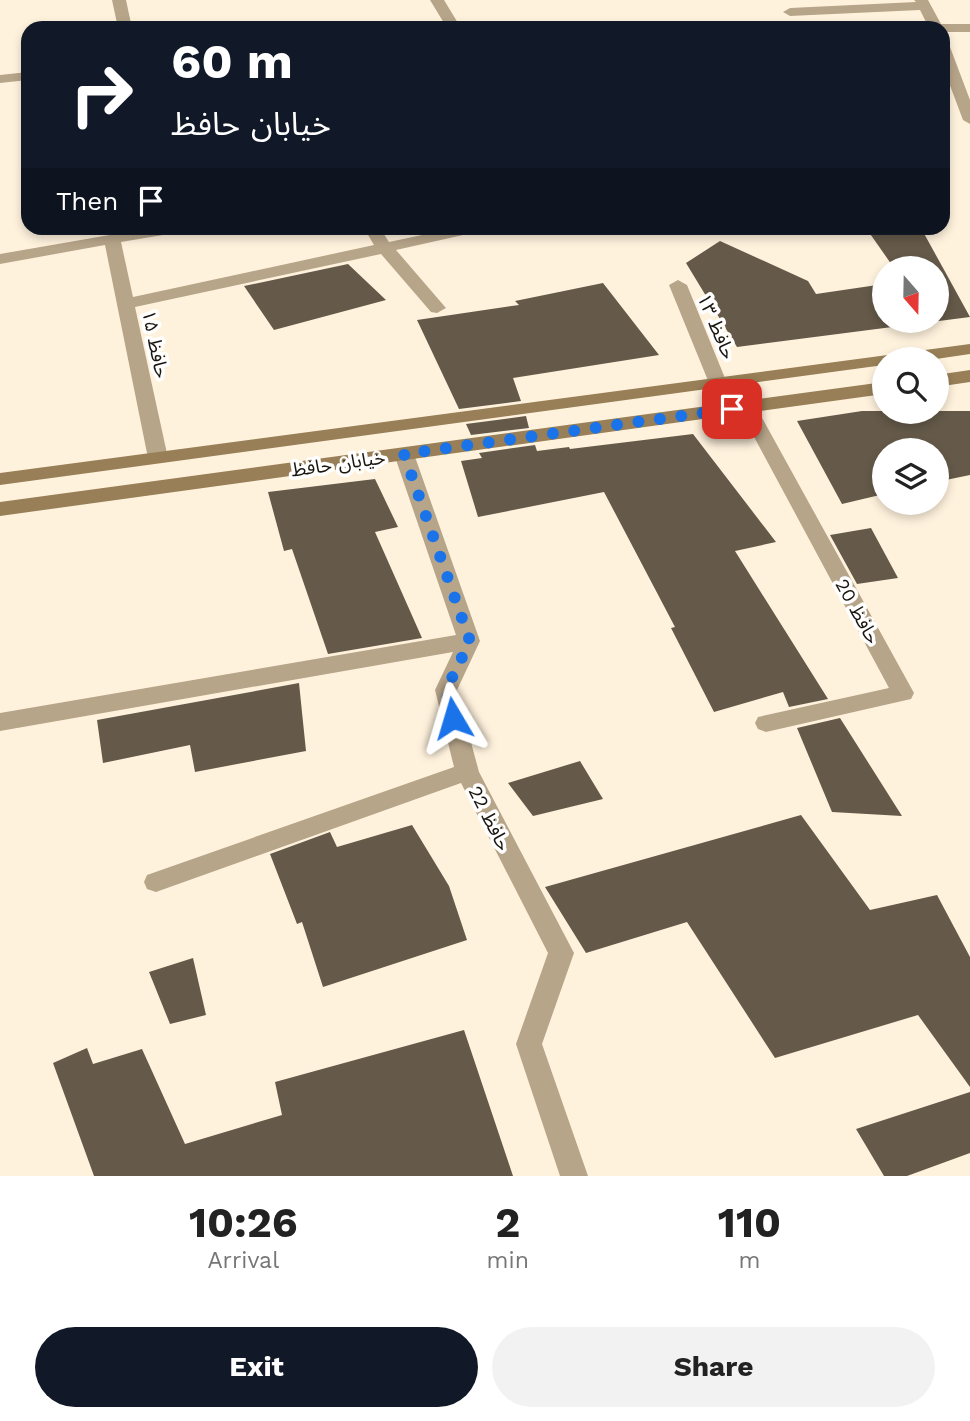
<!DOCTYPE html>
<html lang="en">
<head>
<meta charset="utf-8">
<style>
  body { margin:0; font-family:"Work Sans","Noto Sans Arabic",sans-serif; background:#f2f2f2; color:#222; height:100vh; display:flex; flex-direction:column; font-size:26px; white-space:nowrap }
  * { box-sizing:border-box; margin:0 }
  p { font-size:23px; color:#767676 }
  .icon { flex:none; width:38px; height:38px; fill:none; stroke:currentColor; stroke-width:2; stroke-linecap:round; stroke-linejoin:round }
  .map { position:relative; height:1176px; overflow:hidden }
  .drawer { display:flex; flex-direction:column; background:#fff; flex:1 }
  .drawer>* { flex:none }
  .banner { position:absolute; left:21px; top:21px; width:929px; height:214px; border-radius:21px; box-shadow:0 4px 10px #0003; background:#111827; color:#fff; overflow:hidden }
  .needle { width:46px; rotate:160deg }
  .controls { position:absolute; left:872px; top:256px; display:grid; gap:14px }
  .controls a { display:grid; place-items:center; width:77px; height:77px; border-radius:50%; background:#fff; box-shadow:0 4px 10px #0003; font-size:35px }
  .pin { position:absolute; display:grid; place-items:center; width:60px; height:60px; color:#fff; margin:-30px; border-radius:14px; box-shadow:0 4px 10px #0006 }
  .me { position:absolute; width:77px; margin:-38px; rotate:353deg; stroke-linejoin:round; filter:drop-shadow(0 0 5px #0008) }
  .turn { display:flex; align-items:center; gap:24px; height:147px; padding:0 35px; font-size:32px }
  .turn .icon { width:91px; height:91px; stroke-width:2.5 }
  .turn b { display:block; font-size:49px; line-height:60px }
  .then { display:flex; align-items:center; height:66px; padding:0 35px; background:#0003; gap:14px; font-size:26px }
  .eta { display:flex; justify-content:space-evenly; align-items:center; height:119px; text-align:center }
  .eta b { font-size:42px; font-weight:700; line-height:49px }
  .action { display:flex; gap:14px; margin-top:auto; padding:14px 35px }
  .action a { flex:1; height:80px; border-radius:42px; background:#111827; color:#fff; font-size:28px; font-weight:700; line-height:80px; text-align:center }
  .action a+a { background:#f2f2f2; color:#222 }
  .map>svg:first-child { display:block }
  .building { fill:#655a49 }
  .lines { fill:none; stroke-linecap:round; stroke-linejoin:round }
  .street { fill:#b7a58a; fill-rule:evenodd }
  .secondary { fill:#987f57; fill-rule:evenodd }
  .route { stroke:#1a73e8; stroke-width:12; stroke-dasharray:0 21.6 }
  .labels { text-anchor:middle; stroke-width:7; stroke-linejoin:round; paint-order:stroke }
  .street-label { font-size:19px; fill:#1a160f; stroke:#fff }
</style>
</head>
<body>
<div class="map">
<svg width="970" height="1176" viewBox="0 0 970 1176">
  <rect width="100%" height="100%" fill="#fff2dd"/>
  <!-- building -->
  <path class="building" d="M 866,228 L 921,228 L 970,317 L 737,347 L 686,263 L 720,241 L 808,281 L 816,294 L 884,284 L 884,320 L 936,320 L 936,268 L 894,268 Z
    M 348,264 L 386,300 L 274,330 L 244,286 Z
    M 603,283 L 659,355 L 513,378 L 521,401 L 459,409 L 417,320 L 519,305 L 515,301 Z
    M 862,411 L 970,411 L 970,475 L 936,482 L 936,450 L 884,450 L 884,494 L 842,504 L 797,421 Z
    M 526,416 L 529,428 L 471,435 L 466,424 Z
    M 693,434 L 776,542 L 735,551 L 828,699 L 789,707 L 783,692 L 714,712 L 671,628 L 675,627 L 604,492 L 478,517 L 461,461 L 482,458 L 479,453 L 535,445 L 537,451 L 569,447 L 570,449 Z
    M 375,479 L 398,527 L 375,532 L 422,638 L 328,654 L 292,549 L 284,551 L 268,492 Z
    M 871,528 L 898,578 L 857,584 L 830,535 Z
    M 299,683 L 306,751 L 195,772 L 190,745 L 103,763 L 97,720 Z
    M 840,718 L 902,816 L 832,812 L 797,728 Z
    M 580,761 L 603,799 L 533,816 L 508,783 Z
    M 801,815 L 870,910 L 937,895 L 970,957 L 970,1087 L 918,1015 L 775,1058 L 687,922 L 586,953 L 545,887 Z
    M 412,825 L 449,886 L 467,940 L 323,987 L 302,922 L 297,924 L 270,854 L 330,832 L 337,847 Z
    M 193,958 L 206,1015 L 170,1024 L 149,972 Z
    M 464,1030 L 513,1176 L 94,1176 L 53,1063 L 87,1048 L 93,1064 L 142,1049 L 185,1144 L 282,1115 L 275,1082 Z
    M 970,1092 L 970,1153 L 907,1176 L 884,1176 L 856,1129 Z"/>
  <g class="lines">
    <!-- street -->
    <path class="street" d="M 112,0 L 126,0 L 132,28 L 118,28 Z
      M 430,0 L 444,0 L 461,28 L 447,28 Z
      M 914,0 L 928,0 L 941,24 L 970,24 L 970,32 L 943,32 L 943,28 L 929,28 L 920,10 L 790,16 L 783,12 L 790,8 L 916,2 Z
      M 943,43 L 950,47 L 970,100 L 970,124 L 963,120 L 943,67 Z
      M 28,72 L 28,80 L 0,83 L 0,75 Z
      M 150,228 L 183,228 L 175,233 L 121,242 L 133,297 L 374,245 L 364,228 L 380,228 L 389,242 L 455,228 L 483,228 L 481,231 L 396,250 L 446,308 L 437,313 L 431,312 L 381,254 L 135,307 L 168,458 L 165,462 L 151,462 L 148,458 L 105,245 L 0,264 L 0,254 Z
      M 678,280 L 687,285 L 727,383 L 724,387 L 712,387 L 709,383 L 669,285 Z
      M 747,401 L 756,407 L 914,693 L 911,699 L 766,732 L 758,729 L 755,723 L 758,717 L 889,688 L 738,407 Z
      M 404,448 L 411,450 L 414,454 L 480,641 L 457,690 L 479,772 L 574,953 L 542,1044 L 588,1176 L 560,1176 L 516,1044 L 548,953 L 461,783 L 156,892 L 147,889 L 144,882 L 147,875 L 454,767 L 435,690 L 453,652 L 0,731 L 0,713 L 456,635 L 394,454 L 397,450 Z"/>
    <!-- secondary -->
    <path class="secondary" d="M 970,344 L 970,354 L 936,359 L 884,359 L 884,365 L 0,485 L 0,473 Z
      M 970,370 L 970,382 L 936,387 L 936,375 Z
      M 884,382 L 884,394 L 0,516 L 0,502 Z"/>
  </g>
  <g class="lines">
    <!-- route -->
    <path class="route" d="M 453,718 L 446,690 L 470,641 L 404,454 L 732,409"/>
  </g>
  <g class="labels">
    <!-- street labels -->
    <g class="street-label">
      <text transform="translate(717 326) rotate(67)" y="7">حافظ ۱۳</text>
      <text transform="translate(156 344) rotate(78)" y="7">حافظ ۱۵</text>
      <text transform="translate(338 463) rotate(-8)" y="7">خیابان حافظ</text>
      <text transform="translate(858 611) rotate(61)" y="7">حافظ 20</text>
      <text transform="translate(490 818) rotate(63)" y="7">حافظ 22</text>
    </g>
  </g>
</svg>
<div class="controls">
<a><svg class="needle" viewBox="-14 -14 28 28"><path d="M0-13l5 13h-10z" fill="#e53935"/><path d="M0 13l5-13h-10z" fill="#767676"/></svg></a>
<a><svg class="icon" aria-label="search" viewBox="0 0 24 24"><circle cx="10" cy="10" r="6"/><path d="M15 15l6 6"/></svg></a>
<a><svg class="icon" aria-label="layers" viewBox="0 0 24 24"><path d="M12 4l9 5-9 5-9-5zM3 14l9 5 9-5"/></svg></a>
</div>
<div class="pin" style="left:732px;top:409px;background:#d93025"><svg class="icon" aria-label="arrive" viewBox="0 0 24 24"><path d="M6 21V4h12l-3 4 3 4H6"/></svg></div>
<svg class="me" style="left:453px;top:718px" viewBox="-20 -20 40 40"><path d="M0-17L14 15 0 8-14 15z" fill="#1a73e8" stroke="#fff" stroke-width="4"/></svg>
<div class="banner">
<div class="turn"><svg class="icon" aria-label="right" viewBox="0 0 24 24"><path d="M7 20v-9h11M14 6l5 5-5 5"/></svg><div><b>60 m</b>خیابان حافظ</div></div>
<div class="then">Then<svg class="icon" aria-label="arrive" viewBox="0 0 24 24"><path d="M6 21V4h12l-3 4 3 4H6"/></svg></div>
</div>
</div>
<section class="drawer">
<div class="eta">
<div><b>10:26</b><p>Arrival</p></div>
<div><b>2</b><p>min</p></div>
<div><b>110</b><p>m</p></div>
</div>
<div class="action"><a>Exit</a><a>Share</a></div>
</section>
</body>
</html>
